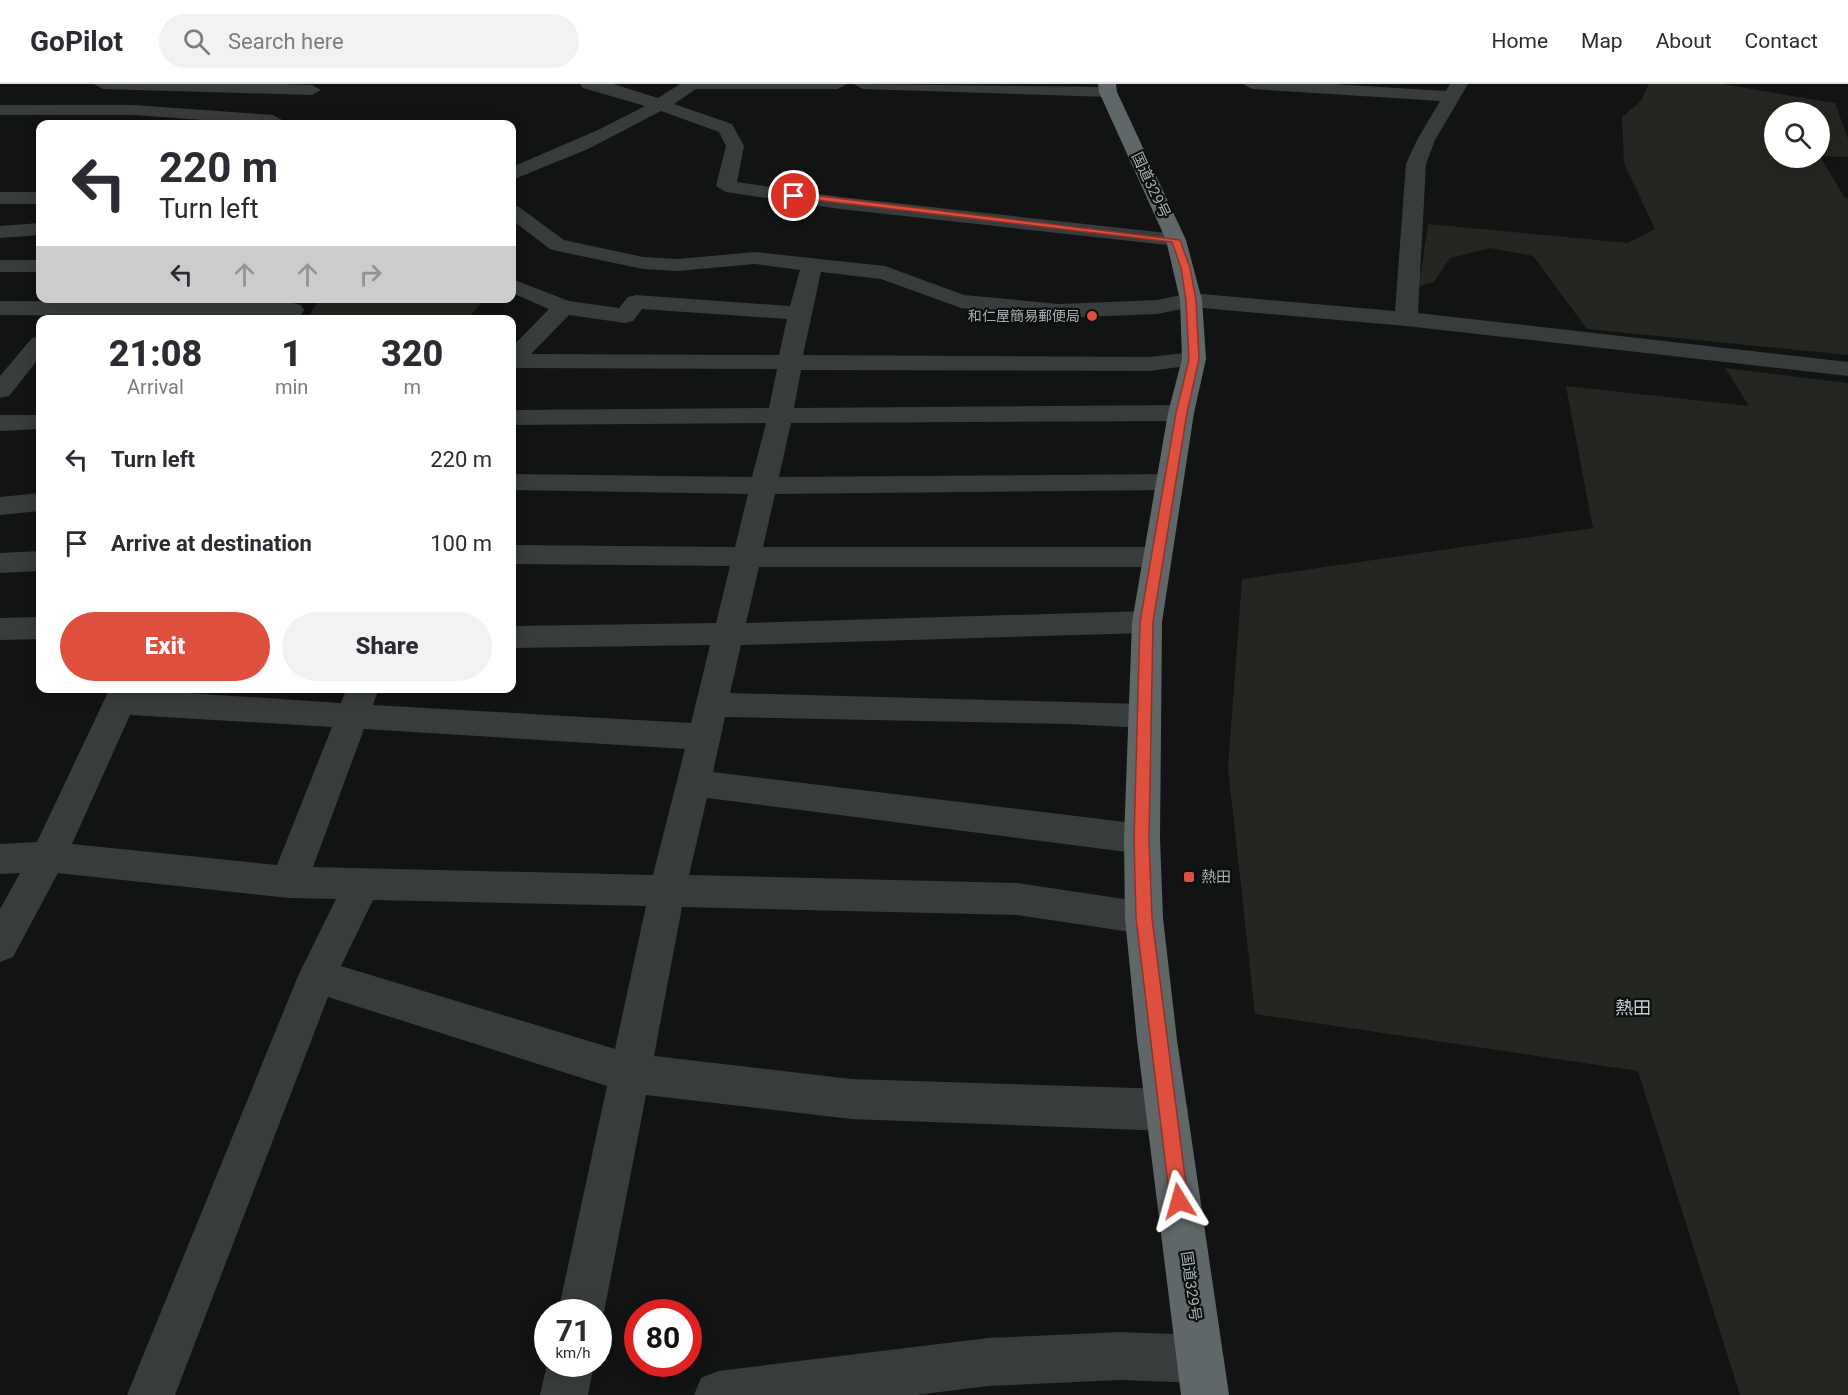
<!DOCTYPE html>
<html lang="en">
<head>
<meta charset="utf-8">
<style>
  body { margin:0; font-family:Roboto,"Noto Sans JP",sans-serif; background:#f2f2f3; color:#2b2b33; height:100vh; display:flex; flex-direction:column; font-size:22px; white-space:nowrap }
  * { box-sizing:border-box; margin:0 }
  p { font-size:20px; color:#7c7c81 }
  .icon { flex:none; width:33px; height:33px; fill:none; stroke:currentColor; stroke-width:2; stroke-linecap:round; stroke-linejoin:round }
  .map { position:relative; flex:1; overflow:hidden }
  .drawer { position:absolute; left:36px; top:231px; width:480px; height:378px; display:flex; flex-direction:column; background:#fff; border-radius:12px; box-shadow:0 3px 15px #0003 }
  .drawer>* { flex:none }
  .top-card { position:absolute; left:36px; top:36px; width:480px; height:183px; border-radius:12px; box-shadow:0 3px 15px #0003; background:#fff; color:#2b2b33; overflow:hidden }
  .buttons { position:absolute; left:1764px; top:18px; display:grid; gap:12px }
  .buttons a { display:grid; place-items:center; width:66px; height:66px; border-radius:50%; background:#fff; box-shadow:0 3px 15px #0003; font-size:30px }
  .speed { position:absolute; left:534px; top:1215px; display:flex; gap:12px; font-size:30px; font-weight:700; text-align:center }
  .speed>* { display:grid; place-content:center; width:78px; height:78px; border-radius:50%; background:#fff; box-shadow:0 3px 15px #0003; line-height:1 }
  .speed small { font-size:15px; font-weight:400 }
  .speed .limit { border:9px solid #d22; background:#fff; color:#111 }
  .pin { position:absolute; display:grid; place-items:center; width:51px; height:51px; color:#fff; margin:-26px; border:3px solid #fff; border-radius:50%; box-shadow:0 2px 6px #0007 }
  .me { position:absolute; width:66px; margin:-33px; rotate:352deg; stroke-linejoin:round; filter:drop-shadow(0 0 4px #0008) }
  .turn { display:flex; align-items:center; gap:21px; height:126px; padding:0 24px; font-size:27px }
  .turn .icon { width:78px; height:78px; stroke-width:2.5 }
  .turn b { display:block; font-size:42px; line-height:51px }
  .lanes { display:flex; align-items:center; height:57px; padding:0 24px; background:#0003; justify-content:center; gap:30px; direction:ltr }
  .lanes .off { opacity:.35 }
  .eta { display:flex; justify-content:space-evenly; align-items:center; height:102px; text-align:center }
  .eta b { font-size:36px; font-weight:800; line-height:42px }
  .button { display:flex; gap:12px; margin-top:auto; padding:12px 24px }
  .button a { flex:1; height:69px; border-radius:36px; background:#df4f3e; color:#fff; font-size:24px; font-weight:800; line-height:69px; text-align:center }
  .button a+a { background:#f2f2f3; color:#2b2b33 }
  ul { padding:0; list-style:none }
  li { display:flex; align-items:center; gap:18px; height:84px; padding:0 24px }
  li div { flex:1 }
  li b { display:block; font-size:22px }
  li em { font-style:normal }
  header { display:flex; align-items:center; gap:36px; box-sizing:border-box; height:84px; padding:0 30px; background:#fff; border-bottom:2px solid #e1e1e2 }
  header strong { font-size:28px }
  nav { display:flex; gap:33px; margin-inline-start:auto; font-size:21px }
  .search { width:420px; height:54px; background:#f2f2f3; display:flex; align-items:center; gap:15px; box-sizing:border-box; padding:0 21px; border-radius:33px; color:#7c7c81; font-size:22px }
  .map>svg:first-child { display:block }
  .green { fill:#242721 }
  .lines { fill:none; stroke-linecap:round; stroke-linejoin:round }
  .minor { fill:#383c3d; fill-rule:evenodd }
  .highway { fill:#606768; fill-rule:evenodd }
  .route { fill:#df4f3e; stroke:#913328; stroke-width:1.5 }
  .poi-dot { fill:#df4f3e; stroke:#0d0e0e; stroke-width:2 }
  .labels { text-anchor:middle; stroke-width:4.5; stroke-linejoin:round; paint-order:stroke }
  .far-poi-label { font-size:14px; fill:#a5b1b2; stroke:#0d0e0e; text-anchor:end }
  .street-label { font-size:15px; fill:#a5b1b2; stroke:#0d0e0e }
  .poi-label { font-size:15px; fill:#a5b1b2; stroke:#0d0e0e; text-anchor:start }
  .quarter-label { font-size:18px; fill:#c5cdcf; stroke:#0d0e0e }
</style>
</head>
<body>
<header>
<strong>GoPilot</strong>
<div class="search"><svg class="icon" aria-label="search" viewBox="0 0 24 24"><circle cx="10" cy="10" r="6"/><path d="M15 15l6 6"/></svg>Search here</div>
<nav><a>Home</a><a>Map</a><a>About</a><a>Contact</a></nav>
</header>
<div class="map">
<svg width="1848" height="1311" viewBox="0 0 1848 1311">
  <rect width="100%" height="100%" fill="#121313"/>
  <!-- green -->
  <path class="green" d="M 1649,0 L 1722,0 L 1835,19 L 1848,55 L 1848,73 L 1820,72 L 1820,28 L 1774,28 L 1774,74 L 1820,73 L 1845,114 L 1848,114 L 1848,271 L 1587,245 L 1533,172 L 1490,164 L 1450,174 L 1434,198 L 1419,202 L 1428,140 L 1628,159 L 1655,145 L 1624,79 L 1622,33 L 1641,17 Z
    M 320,214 L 484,214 L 484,215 L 468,235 L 307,235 Z
    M 1725,284 L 1848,299 L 1848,1311 L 1740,1311 L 1638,987 L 1255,930 L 1228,684 L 1242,495 L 1593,444 L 1566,302 L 1749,322 Z"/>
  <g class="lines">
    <!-- minor -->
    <path class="minor" d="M 94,0 L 283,0 L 312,1 L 321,6 L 312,11 L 103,5 Z
      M 580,0 L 613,0 L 658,14 L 680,0 L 847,0 L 838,5 L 696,5 L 674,20 L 732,40 L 744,62 L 737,98 L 840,113 L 1176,150 L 1183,152 L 1186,156 L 1183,160 L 1176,162 L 840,125 L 726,108 L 716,102 L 726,62 L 719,48 L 661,27 L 588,65 L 512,96 L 512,83 L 598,46 L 645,22 L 583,4 Z
      M 854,0 L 1108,3 L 1117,8 L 1108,13 L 863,5 Z
      M 1243,0 L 1332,0 L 1446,7 L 1450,0 L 1468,0 L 1435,56 L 1426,80 L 1418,229 L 1848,278 L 1848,292 L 1406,242 L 1191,223 L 1157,230 L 1059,234 L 961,224 L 881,195 L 821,188 L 803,271 L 1149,273 L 1194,268 L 1202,270 L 1206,275 L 1202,280 L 1149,287 L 801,286 L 794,324 L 1181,321 L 1190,324 L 1194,329 L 1190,334 L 1181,337 L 791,339 L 779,393 L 1170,390 L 1179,392 L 1183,398 L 1179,404 L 1170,406 L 775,410 L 763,463 L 1158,463 L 1168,466 L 1172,473 L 1168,480 L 1158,483 L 759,483 L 746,539 L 1147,527 L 1158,530 L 1162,538 L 1158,546 L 1147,549 L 741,561 L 730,609 L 1143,620 L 1154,623 L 1159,632 L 1154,641 L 1143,644 L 1069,640 L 725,633 L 713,688 L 1142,740 L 1155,745 L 1160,755 L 1155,765 L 1142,770 L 707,714 L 689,791 L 1017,799 L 1144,818 L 1157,822 L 1163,834 L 1157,846 L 1144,850 L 1017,831 L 682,823 L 654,972 L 851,995 L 1167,1005 L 1182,1011 L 1188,1026 L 1182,1041 L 1167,1047 L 851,1035 L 646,1011 L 604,1228 L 598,1242 L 598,1228 L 558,1228 L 607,1002 L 328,913 L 175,1311 L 127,1311 L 298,892 L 336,815 L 289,814 L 58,789 L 13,873 L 0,878 L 0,825 L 20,789 L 0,790 L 0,760 L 37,758 L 110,604 L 341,619 L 347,604 L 379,604 L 373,621 L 691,639 L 710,561 L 512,564 L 512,542 L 716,539 L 730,482 L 512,480 L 512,461 L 735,463 L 748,410 L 512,406 L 512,390 L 752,393 L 766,339 L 512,341 L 512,326 L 769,324 L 777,285 L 512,284 L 512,263 L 549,225 L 512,209 L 512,195 L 569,217 L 619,224 L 628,213 L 636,211 L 790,222 L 800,186 L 755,180 L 678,187 L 643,185 L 557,167 L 550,165 L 512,136 L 512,121 L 519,123 L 564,156 L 643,173 L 678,175 L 755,168 L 885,182 L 964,211 L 1059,220 L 1157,216 L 1191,209 L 1395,227 L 1406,80 L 1417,56 L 1440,17 L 1252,5 ZM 642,225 L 787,235 L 779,271 L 531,270 L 569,231 L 625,239 L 633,237 ZM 130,631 L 332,643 L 277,781 L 72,760 ZM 364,645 L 685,665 L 653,791 L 313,783 ZM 373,816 L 646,822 L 615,965 L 341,882 Z
      M 0,21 L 133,21 L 273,31 L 282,36 L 277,40 L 261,40 L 133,31 L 0,31 Z
      M 0,108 L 40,108 L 40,120 L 0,120 Z
      M 40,139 L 40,151 L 0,154 L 0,142 Z
      M 0,176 L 40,176 L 40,188 L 0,188 Z
      M 0,217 L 293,219 L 301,221 L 304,226 L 301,231 L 293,233 L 0,231 Z
      M 40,252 L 40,273 L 9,312 L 0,314 L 0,292 L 32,254 Z
      M 0,331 L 40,331 L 40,345 L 0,347 Z
      M 40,409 L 40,427 L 0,431 L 0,413 Z
      M 40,467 L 40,487 L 0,489 L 0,469 Z
      M 40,533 L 40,555 L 0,556 L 0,534 Z
      M 1120,1248 L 1200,1251 L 1217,1258 L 1224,1275 L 1217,1292 L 1200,1299 L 1120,1296 L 988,1302 L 916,1311 L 694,1311 L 701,1294 L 718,1287 L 988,1254 Z
      M 548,1276 L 548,1280 L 594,1280 L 588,1311 L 540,1311 Z"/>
    <!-- highway -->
    <path class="highway" d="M 1098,0 L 1116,0 L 1117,8 L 1186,156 L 1202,216 L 1206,275 L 1194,329 L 1162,538 L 1160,755 L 1163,834 L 1177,956 L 1229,1311 L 1181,1311 L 1137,956 L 1125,834 L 1124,755 L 1132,538 L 1168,329 L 1182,275 L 1180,216 L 1166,156 L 1099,8 Z"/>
  </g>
  <!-- route -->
  <path class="route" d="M 794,109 L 1180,156 L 1190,184 L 1196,216 L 1199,275 L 1187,329 L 1153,538 L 1149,755 L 1152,834 L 1188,1117 L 1186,1123 L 1179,1126 L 1173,1123 L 1170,1117 L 1136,834 L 1134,755 L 1140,538 L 1176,329 L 1189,275 L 1186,216 L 1181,184 L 1172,158 L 791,113 Z"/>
  <!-- markers -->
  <g class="poi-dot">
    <circle cx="1092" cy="232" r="6"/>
    <rect x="1183" y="787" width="12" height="12" rx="3"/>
  </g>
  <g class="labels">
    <!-- far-poi labels -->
    <g class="far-poi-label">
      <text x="1080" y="237">和仁屋簡易郵便局</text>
    </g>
    <!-- street labels -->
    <g class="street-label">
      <text transform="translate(1151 101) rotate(65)" y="5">国道329号</text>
      <text transform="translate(1191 1202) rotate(82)" y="5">国道329号</text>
    </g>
    <!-- poi labels -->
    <g class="poi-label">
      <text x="1201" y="798">熱田</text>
    </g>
    <!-- quarter labels -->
    <g class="quarter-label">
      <text x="1633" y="930">熱田</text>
    </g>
  </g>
</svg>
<div class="buttons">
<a><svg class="icon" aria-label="search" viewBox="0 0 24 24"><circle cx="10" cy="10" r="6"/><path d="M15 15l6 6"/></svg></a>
</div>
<div class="speed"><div>71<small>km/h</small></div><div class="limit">80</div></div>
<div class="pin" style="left:794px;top:112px;background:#d93025"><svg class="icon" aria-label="arrive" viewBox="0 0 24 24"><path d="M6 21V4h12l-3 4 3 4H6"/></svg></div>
<svg class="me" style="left:1179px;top:1117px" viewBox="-20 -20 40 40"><path d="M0-17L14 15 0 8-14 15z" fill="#df4f3e" stroke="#fff" stroke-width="4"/></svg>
<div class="top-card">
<div class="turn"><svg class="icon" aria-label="left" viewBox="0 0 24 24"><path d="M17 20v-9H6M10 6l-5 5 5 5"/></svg><div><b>220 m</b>Turn left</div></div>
<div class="lanes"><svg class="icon" aria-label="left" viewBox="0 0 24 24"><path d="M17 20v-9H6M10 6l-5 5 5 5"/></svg><svg class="icon off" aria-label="ahead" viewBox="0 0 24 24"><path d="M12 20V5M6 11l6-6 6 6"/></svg><svg class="icon off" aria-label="ahead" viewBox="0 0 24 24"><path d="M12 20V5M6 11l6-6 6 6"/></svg><svg class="icon off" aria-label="right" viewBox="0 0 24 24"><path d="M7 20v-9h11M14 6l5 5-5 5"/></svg></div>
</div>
<section class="drawer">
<div class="eta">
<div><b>21:08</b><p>Arrival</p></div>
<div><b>1</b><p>min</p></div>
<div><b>320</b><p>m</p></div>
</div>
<ul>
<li><svg class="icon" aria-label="left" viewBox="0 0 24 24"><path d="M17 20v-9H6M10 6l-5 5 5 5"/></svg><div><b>Turn left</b></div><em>220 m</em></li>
<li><svg class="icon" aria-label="arrive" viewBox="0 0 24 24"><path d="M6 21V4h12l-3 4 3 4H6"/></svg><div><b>Arrive at destination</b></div><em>100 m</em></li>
</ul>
<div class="button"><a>Exit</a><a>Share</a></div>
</section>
</div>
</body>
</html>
